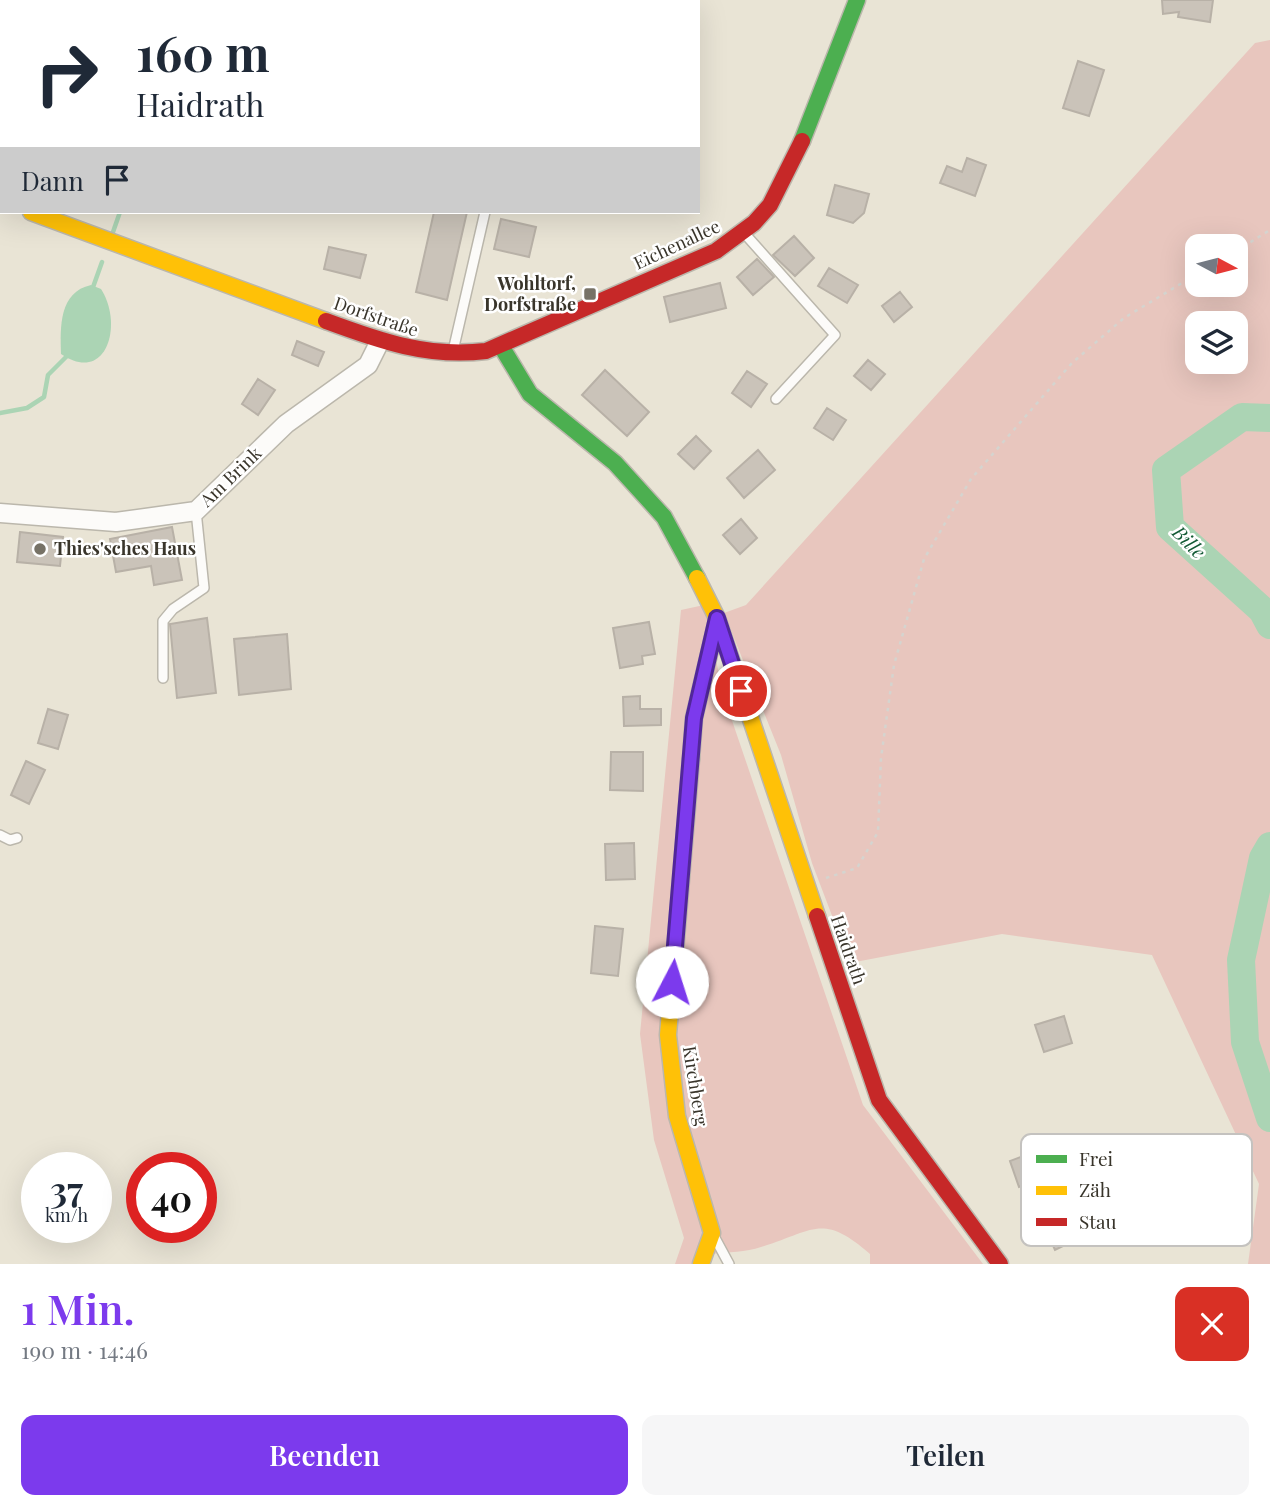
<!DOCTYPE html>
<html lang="de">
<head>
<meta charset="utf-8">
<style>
  body { margin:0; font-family:"Playfair Display",serif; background:#f6f6f7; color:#1f2937; height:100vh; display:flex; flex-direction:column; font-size:26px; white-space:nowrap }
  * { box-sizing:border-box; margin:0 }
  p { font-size:23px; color:#747a83 }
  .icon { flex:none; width:38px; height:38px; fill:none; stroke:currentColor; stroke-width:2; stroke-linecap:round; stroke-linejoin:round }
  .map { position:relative; height:1264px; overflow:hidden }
  .drawer { display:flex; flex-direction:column; background:#fff; flex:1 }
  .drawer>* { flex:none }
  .guide { position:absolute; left:0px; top:0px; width:700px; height:214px; box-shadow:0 7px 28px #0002; background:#fff; color:#1f2937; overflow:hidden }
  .needle { width:46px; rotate:97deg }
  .controls { position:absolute; left:1185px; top:234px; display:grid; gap:14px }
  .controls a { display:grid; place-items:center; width:63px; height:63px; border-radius:14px; background:#fff; box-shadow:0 7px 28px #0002; font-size:35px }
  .speed { position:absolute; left:21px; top:1152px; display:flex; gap:14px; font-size:35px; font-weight:700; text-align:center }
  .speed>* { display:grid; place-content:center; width:91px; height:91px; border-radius:50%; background:#fff; box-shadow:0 7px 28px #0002; line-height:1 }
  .speed small { font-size:18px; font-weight:400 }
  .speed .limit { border:10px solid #d22; background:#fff; color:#111 }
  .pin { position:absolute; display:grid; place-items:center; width:60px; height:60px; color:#fff; margin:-30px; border:4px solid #fff; border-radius:50%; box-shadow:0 2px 7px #0007 }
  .me { position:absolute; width:77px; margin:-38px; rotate:5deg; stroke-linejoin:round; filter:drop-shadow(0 0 5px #0008) }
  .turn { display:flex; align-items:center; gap:24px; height:147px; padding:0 21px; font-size:32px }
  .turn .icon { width:91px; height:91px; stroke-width:2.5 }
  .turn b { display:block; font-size:49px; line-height:60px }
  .then { display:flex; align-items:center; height:66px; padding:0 21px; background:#0003; gap:14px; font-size:26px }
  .round { display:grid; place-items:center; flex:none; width:74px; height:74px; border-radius:14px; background:#f6f6f7 }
  .overview { display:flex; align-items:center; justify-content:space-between; height:119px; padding:0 21px }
  h1 { font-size:42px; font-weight:600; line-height:52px; color:#7c3aed }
  .button { display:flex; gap:14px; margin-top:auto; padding:14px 21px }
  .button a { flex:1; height:80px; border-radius:14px; background:#7c3aed; color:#fff; font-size:28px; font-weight:600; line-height:80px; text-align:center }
  .button a+a { background:#f6f6f7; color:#1f2937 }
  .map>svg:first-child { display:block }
  .green { fill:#e8c6be; fill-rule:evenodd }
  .water { fill:#abd4b4 }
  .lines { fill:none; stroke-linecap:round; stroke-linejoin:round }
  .stream { stroke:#abd4b4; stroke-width:4.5 }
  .river { stroke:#abd4b4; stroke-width:28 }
  .building { fill:#cac3b9; stroke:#b8b1a7; stroke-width:2 }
  .lane-casing { stroke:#bbb7ac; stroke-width:12 }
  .street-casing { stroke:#bbb7ac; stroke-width:21 }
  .fast-casing { stroke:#bbb7ac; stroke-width:19 }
  .slow-casing { stroke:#bbb7ac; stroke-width:19 }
  .jam-casing { stroke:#bbb7ac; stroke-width:19 }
  .path { stroke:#d5d4cf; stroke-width:2.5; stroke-dasharray:3.5 5; stroke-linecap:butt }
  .lane { stroke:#fcfbf9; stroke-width:9 }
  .street { stroke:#fcfbf9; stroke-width:18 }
  .fast { stroke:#4caf50; stroke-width:16 }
  .slow { stroke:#ffc107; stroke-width:16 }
  .jam { stroke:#c62828; stroke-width:16 }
  .route-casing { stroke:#51269a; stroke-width:18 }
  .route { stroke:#7c3aed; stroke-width:12 }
  .poi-dot { fill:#777266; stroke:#fff; stroke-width:2.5 }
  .labels { text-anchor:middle; stroke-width:5; stroke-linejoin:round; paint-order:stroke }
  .street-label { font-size:18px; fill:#39352b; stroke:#fff }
  .poi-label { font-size:18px; font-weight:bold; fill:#39352b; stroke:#fff; text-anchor:end }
  .water-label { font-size:19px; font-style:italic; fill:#145b36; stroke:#fff }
  .key { fill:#fff; stroke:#c4c2bf; stroke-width:2 }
  .key-label { font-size:19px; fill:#39352b }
</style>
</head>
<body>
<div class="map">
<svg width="1270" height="1264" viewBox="0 0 1270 1264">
  <rect width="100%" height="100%" fill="#e9e4d5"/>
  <!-- green -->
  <path class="green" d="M 1270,40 L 1270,1264 L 1248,1264 L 1259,1184 L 1152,955 L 1002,934 L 850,963 L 812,863 L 781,755 L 724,613 L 746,605 L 1255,43 ZM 1197,247 L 1236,247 L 1236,285 L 1197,285 ZM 1197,324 L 1236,324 L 1236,362 L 1197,362 Z
    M 704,605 L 724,697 L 863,1105 L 983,1264 L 870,1264 L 870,1254 C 822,1212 814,1231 761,1247 C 746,1252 728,1252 712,1254 L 709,1264 L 675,1264 L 684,1238 L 654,1140 L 640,1034 L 681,610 Z"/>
  <!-- water -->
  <path class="water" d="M 91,285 L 101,289 C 124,325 106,385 61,354 C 60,327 59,292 91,285 Z"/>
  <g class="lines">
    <!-- stream -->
    <path class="stream" d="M 374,2 L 375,0
      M 113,232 L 120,212
      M 92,290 L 102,262
      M 0,413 L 27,408 L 44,397 L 48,375 L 69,354"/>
    <!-- river -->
    <path class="river" d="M 1270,418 L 1242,417 L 1166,470 L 1170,527 L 1262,610 L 1270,625
      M 1270,846 L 1263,858 L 1241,960 L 1245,1042 L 1270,1118"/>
  </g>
  <!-- building -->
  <path class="building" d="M 1162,0 L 1213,0 L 1210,22 L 1178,17 L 1179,12 L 1163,14 Z
    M 1078,61 L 1104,70 L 1089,116 L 1063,108 Z
    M 967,158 L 986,165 L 975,196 L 940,183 L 947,166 L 962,172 Z
    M 835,185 L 869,194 L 864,213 L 853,223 L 827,215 Z
    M 434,212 L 467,212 L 447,300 L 416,292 Z
    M 501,219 L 536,227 L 529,257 L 494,249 Z
    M 794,236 L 814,258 L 795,276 L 773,255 Z
    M 329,247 L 366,255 L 360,278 L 324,269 Z
    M 757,259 L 774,277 L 753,295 L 737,277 Z
    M 829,268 L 858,285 L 847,303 L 818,286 Z
    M 720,283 L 726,308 L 670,322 L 664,297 Z
    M 900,292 L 912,307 L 894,322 L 882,306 Z
    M 297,341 L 324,352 L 318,366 L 292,355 Z
    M 868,360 L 885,374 L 871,390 L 854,376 Z
    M 605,370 L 649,412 L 627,436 L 582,395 Z
    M 747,371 L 767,384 L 751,407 L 732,393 Z
    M 258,379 L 275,390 L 258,415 L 242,404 Z
    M 827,408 L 846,420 L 833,440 L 814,428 Z
    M 696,436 L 711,451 L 694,469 L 678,454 Z
    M 758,450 L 775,470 L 744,498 L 727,478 Z
    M 741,519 L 757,538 L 740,554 L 723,535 Z
    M 172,527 L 182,580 L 154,585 L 151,566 L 116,572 L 110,539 Z
    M 20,532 L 63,537 L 60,566 L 17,562 Z
    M 207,618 L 216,693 L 177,698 L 170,624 Z
    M 649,622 L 655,654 L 642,656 L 643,664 L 620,668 L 613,628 Z
    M 287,634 L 291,689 L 239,695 L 234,639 Z
    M 640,696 L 640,709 L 661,709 L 661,725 L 624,726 L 623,697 Z
    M 48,709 L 68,715 L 58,749 L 38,743 Z
    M 611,752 L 643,752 L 643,791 L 610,790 Z
    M 26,761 L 45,770 L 29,804 L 11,795 Z
    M 634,843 L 635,879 L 606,880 L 605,844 Z
    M 595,926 L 623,929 L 618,976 L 591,973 Z
    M 1064,1016 L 1072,1043 L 1044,1052 L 1035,1025 Z
    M 1039,1150 L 1049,1176 L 1019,1187 L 1010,1161 Z
    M 1080,1209 L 1092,1232 L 1055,1250 L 1044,1226 Z"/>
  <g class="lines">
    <defs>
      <path id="lane" d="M 745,234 L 835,335 L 776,399
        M 453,351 L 485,212
        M 163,678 L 163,621 L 173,609 L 204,588 L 196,511
        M 0,835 L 10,840 L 17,838
        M 715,1238 L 729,1264"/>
      <path id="street" d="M 0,513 L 116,522 L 196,511 L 286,424 L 368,365 L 380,341"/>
      <path id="fast" d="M 802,141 L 857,0
        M 0,201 L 2,202
        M 501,346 L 530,394 L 615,463 L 664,517 L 697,578
        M 691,759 L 694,718 L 717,620"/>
      <path id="slow" d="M 31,212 L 326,321
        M 697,578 L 717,618 L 817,916
        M 691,759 L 668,1035 L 677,1116 L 712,1233 L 701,1264"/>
      <path id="jam" d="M 326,321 C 380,341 428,358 486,351 L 716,251 L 754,223 L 770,205 L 802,141
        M 817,916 L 879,1100 L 1000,1264"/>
    </defs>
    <!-- lane casing -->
    <use href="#lane" class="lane-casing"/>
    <!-- street casing -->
    <use href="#street" class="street-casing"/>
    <!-- fast casing -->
    <use href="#fast" class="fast-casing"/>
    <!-- slow casing -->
    <use href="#slow" class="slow-casing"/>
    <!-- jam casing -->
    <use href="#jam" class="jam-casing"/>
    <!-- path -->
    <path class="path" d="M 275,2 L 276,0
      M 1236,251 L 1270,230
      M 826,878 L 857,868 L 878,832 L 881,758 L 894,665 L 924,559 L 971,479 L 1072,363 L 1124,318 L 1197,274"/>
    <!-- lane -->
    <use href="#lane" class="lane"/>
    <!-- street -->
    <use href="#street" class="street"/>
    <!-- fast -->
    <use href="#fast" class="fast"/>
    <!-- slow -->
    <use href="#slow" class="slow"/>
    <!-- jam -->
    <use href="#jam" class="jam"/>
  </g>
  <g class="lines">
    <defs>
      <path id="route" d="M 672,982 L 694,718 L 717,618 L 741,691"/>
    </defs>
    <!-- route casing -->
    <use href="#route" class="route-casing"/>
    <!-- route -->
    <use href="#route" class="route"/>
  </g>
  <!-- markers -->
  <g class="poi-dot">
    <rect x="583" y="287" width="14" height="14" rx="3.5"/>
    <circle cx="40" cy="549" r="7"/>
  </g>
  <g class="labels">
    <!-- street labels -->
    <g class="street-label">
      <text transform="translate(677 245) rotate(-25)" y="6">Eichenallee</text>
      <text transform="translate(376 317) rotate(19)" y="6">Dorfstraße</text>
      <text transform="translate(231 477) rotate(-44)" y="6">Am Brink</text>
      <text transform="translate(848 950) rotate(71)" y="6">Haidrath</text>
      <text transform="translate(695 1086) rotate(81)" y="6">Kirchberg</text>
    </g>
    <!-- poi labels -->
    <g class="poi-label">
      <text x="576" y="290">Wohltorf,<tspan x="576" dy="21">Dorfstraße</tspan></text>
      <text x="54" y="555" text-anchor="start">Thies'sches Haus</text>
    </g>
    <!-- water labels -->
    <g class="water-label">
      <text transform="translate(1189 542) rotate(45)" y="7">Bille</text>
    </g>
  </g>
  <!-- legend -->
  <rect x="1021" y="1134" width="231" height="112" rx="10" class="key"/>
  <rect x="1036" y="1155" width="31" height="8" fill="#4caf50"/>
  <rect x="1036" y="1186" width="31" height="9" fill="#ffc107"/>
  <rect x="1036" y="1218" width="31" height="8" fill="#c62828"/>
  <g class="key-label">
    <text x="1079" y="1166">Frei</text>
    <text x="1079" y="1197">Zäh</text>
    <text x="1079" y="1229">Stau</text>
  </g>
</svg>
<div class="controls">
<a><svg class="needle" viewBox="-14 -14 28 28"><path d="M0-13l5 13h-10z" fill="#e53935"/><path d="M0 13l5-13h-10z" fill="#747a83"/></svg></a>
<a><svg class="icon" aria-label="layers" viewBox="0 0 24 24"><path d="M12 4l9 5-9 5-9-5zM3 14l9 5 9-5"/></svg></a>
</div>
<div class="speed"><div>37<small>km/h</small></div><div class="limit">40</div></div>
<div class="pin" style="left:741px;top:691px;background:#d93025"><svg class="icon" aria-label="arrive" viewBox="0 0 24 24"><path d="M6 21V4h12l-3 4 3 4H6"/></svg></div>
<svg class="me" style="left:672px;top:982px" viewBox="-20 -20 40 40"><circle r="19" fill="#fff"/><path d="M0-13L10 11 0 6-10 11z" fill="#7c3aed"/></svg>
<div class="guide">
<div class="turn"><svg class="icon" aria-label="right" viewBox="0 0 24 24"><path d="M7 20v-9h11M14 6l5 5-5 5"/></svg><div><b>160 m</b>Haidrath</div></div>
<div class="then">Dann<svg class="icon" aria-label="arrive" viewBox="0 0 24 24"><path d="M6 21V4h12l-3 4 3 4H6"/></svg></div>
</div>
</div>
<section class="drawer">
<div class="overview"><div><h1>1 Min.</h1><p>190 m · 14:46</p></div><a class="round" style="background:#d93025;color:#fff"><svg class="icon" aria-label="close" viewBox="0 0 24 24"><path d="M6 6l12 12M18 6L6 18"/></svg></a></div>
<div class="button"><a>Beenden</a><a>Teilen</a></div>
</section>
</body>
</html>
